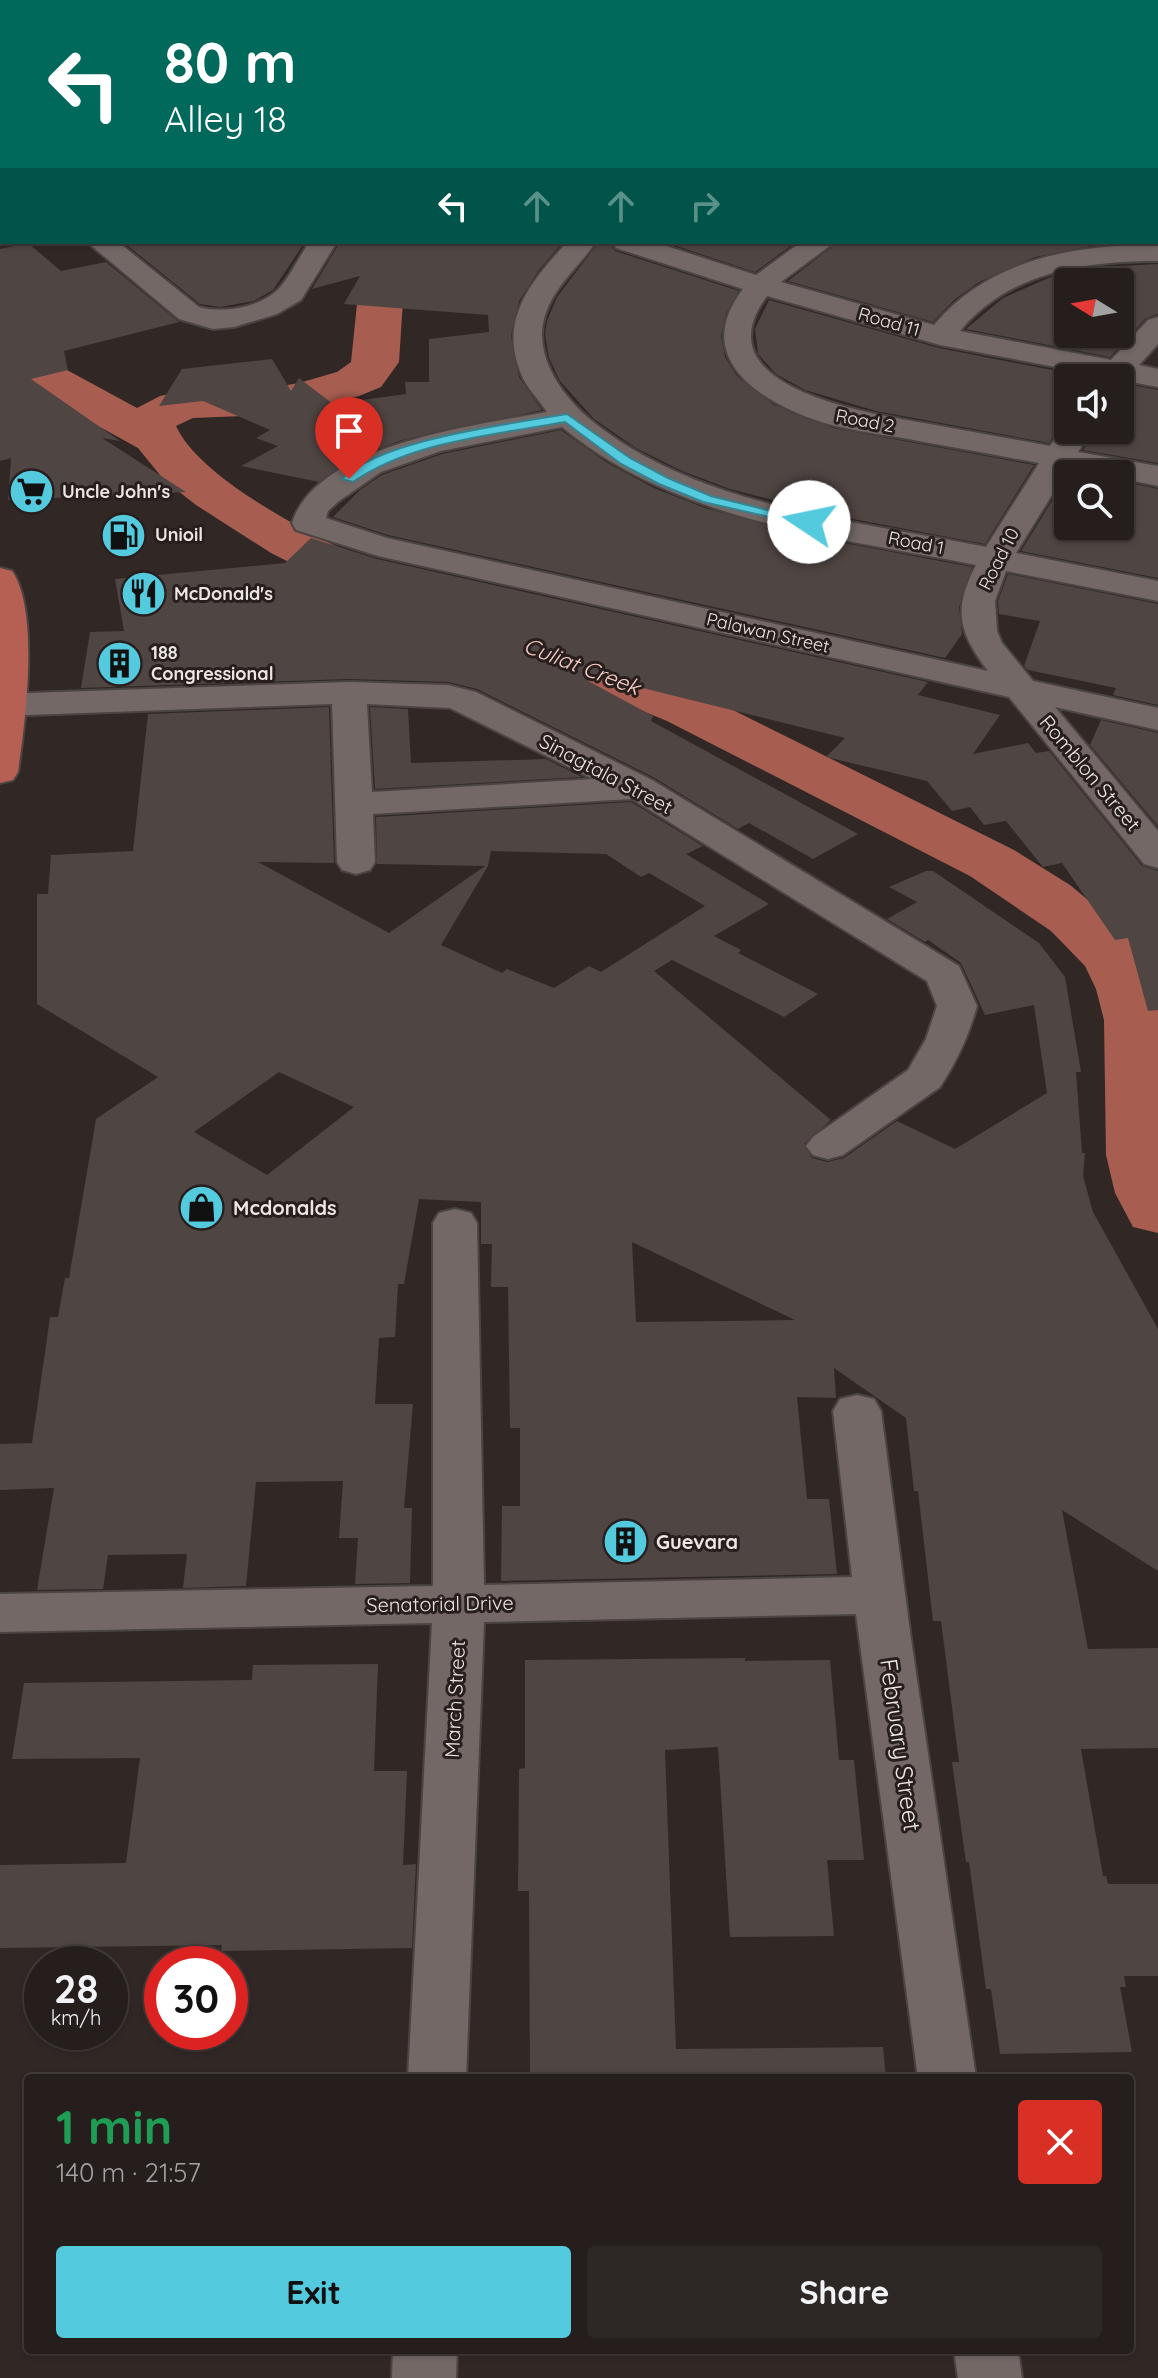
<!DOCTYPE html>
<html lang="en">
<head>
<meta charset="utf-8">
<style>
  body { margin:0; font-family:Quicksand,sans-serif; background:#2d2725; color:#f1f3f6; height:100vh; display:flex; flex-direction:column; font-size:30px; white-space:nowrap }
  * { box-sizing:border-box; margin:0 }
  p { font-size:26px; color:#a3a2a3 }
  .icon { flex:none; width:44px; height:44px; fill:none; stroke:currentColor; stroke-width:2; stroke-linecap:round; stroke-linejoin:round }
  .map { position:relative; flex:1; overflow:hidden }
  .details { position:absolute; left:24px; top:2074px; width:1110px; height:280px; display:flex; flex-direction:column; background:#251e1c; border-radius:8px; box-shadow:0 2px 6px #0004,0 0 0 2px #423c3b }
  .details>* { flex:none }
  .top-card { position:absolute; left:0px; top:0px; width:1158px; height:244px; box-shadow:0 2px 6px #0004,0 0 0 2px #423c3b; background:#00695c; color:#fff; overflow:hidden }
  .needle { width:52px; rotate:281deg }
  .fabs { position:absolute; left:1054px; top:268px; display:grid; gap:16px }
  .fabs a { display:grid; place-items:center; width:80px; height:80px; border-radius:8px; background:#251e1c; box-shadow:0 2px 6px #0004,0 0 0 2px #423c3b; font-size:40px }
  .speed { position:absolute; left:24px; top:1946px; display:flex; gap:16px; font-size:40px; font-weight:700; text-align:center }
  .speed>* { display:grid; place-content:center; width:104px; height:104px; border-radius:50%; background:#251e1c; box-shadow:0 2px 6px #0004,0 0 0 2px #423c3b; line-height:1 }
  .speed small { font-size:20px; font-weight:400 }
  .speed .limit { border:12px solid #d22; background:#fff; color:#111 }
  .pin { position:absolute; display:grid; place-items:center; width:68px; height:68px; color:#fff; margin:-82px -34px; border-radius:50% 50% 50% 0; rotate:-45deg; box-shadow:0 0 8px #0007 }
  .pin .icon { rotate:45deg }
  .me { position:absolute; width:88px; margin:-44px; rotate:281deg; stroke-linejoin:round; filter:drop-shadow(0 0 6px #0008) }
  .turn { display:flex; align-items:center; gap:28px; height:168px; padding:0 32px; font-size:36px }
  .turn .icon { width:104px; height:104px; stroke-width:2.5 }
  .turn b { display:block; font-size:56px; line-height:68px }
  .lanes { display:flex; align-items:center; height:76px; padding:0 32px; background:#0003; justify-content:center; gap:40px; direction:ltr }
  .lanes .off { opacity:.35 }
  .round { display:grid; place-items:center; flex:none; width:84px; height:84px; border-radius:8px; background:#2d2725 }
  .overview { display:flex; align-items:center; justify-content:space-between; height:136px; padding:0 32px }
  h1 { font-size:48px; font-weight:800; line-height:60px; color:#1e9e55 }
  .primary-button { display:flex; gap:16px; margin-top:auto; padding:16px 32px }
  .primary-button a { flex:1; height:92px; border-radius:8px; background:#54cade; color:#111; font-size:32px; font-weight:800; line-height:92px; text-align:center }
  .primary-button a+a { background:#2d2725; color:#f1f3f6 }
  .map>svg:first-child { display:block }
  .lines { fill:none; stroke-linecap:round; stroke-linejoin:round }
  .river { fill:#a75e51; fill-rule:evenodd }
  .building { fill:#4f4543; fill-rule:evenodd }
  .minor-casing { stroke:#4b4442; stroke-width:4 }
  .major-casing { stroke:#4b4442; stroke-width:4 }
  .minor { fill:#736866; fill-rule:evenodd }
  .major { fill:#b66053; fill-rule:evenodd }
  .route { fill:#54cade; stroke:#378390; stroke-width:2 }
  .labels { text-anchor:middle; stroke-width:6; stroke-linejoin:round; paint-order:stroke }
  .far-street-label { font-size:18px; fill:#ece6e5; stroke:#271e1d }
  .far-poi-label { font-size:18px; font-weight:bold; fill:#ece6e5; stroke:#271e1d; text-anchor:start }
  .street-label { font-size:20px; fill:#ece6e5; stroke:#271e1d }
  .poi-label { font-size:20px; font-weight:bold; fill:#ece6e5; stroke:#271e1d; text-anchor:start }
  .water-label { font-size:22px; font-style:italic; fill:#facec5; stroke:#271e1d }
  .near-street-label { font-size:24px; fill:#ece6e5; stroke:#271e1d }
</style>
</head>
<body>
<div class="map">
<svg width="1158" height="2378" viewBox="0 0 1158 2378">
  <rect width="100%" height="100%" fill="#312826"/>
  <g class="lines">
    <!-- river -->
    <path class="river" d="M 1048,0 L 1086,0 L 1086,2 L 1048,2 Z
      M 376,242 L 420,242 L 404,285 L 399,362 L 381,387 L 359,396 L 291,414 L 193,418 L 176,426 C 204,487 343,550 404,579 L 412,590 L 404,601 L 385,606 L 366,601 L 271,553 L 196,505 L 164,480 L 138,448 L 33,390 L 0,362 L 0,323 L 17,327 L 67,370 L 137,408 L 160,396 L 193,389 L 276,387 L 299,383 L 337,372 L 351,362 L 359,285 Z
      M 546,634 L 566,639 L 707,697 L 1014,850 L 1070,885 L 1118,925 L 1147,962 L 1158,984 L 1158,1233 L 1133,1227 L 1115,1193 L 1106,1155 L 1104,1020 L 1096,989 L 1085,966 L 1051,931 L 970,876 L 667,721 L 526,663 L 518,651 L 526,639 Z"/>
  </g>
  <!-- building -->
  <path class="building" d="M 123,242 L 305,242 L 273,290 L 254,301 L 220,307 L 200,304 Z
    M 340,242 L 563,242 L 539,270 L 519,301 L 511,336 L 519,377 L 542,410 L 402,440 L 364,454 L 319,482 L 241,466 L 278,446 L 256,438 L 270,430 L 203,401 L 159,406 L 182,369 L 272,359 L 291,391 L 299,378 L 333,404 L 406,394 L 405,382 L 429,382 L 429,339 L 489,332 L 488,315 L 344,304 L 360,276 L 312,289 Z
    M 599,242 L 609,242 L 615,251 L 739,291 L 726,313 L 721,336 L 725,357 L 737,376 L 774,405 L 833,428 L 1034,465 L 985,544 L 832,515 L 730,489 L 682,471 L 636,448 L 594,419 L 560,381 L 549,358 L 545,334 L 547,321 L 557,297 Z
    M 664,242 L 796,242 L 755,272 Z
    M 838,242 L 1158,242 L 1096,245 L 1035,257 L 979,282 L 954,300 L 933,322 L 788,281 Z
    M 28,243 L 61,271 L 106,262 L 179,322 L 64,351 L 68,370 L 31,379 L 120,441 L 102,438 L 186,492 L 8,500 L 11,458 L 0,461 L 0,249 Z
    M 1158,264 L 1158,314 L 1146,318 L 1110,357 L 966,329 L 1003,298 L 1051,277 L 1104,267 ZM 1068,282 L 1120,282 L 1120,334 L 1068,334 Z
    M 769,300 L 939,348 L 1093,378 L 1068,378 L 1068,426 L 1060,426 L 1049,443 L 876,411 L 805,390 L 776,374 L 758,354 L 755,329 Z
    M 1126,384 L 1158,390 L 1158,463 L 1083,450 L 1092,437 L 1089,430 L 1120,430 L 1120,388 Z
    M 561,430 L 606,462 L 654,488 L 705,508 L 812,537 L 972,567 L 959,607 L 962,634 L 945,658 L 388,535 L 333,517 L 360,490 L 382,475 L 442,454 Z
    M 1068,475 L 1068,526 L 1120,526 L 1120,481 L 1158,489 L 1158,578 L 1021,551 Z
    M 311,538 L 377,559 L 928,682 L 918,695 L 1000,715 L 973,754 L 1028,743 L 1036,753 L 1049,751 L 1142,866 L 1158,871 L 1158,1010 L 1148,1011 L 1128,938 L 1115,940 L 1062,863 L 1043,867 L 1006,821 L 984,825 L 970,807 L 952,811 L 927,781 L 826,757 L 845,738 L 590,675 L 588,681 L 653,716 L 651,721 L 858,834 L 813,859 L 749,823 L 738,829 L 653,777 L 477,689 L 449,682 L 349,679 L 81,688 L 90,632 L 124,631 L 115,579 L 285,563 Z
    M 1008,574 L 1158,604 L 1158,705 L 1113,695 L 1116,688 L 1028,670 L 1024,666 L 1040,621 L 999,614 L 998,601 Z
    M 329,707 L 334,863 L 258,862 L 389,933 L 485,866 L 377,864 L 376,817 L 631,802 L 703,846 L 686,854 L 769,904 L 714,936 L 741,950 L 738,953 L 818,994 L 784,1017 L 672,960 L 654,971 L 831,1120 L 804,1144 L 812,1158 L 827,1162 L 844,1158 L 897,1121 L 955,1149 L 1047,1093 L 1034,1005 L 985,1015 L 961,963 L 928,940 L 925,942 L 887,919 L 917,902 L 889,887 L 926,871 L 933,871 L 1039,943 L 1065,977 L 1081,1072 L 1076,1072 L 1082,1153 L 1085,1153 L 1083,1176 L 1093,1212 L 1158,1329 L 1158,1571 L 1062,1510 L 1088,1649 L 1158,1648 L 1158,1748 L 1081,1749 L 1103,1876 L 1106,1876 L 1108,1884 L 1158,1884 L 1158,1976 L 1124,1976 L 1126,1987 L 1120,1987 L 1132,2052 L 1000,2054 L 991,1989 L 986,1989 L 969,1862 L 966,1862 L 952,1762 L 959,1762 L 941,1621 L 933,1621 L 918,1491 L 914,1491 L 906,1418 L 834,1368 L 836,1398 L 797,1397 L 807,1499 L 829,1499 L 837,1574 L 501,1581 L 502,1506 L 520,1506 L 520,1428 L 510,1428 L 508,1287 L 491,1287 L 492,1244 L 481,1244 L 481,1202 L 419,1199 L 404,1284 L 398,1284 L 395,1337 L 379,1338 L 375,1404 L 413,1404 L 404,1508 L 412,1508 L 410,1583 L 355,1584 L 358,1538 L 339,1538 L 343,1481 L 256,1482 L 246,1586 L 183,1588 L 187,1554 L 108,1555 L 103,1589 L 37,1590 L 54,1488 L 0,1490 L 0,1444 L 32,1443 L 50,1317 L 58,1317 L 65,1278 L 69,1278 L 96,1119 L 158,1077 L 37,1004 L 37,894 L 48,894 L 51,855 L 133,851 L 148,714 ZM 491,851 L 606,854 L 641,877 L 649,873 L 705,906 L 601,972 L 589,966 L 554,988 L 507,969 L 502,973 L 441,945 L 488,866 ZM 279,1072 L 354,1107 L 267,1175 L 194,1132 ZM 632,1242 L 795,1320 L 636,1322 Z
    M 370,707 L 408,709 L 411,763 L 546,759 L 582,777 L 375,789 Z
    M 1101,720 L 1158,733 L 1158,826 L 1090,745 Z
    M 745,1658 L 745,1661 L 830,1660 L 839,1760 L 854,1760 L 864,1860 L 827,1860 L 834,1936 L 730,1937 L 718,1747 L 665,1750 L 676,2049 L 883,2047 L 886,2078 L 530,2078 L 529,1891 L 518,1891 L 519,1769 L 525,1768 L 525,1660 Z
    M 378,1664 L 374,1771 L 407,1771 L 403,1865 L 416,1864 L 412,1948 L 221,1951 L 222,1945 L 0,1948 L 0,1865 L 126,1863 L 140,1758 L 12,1759 L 24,1683 L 252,1680 L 253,1665 Z"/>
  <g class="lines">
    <defs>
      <path id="minor" d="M 1156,23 L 1158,23 L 1158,37 L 1156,37 Z
        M 1156,89 L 1158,89 L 1158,105 L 1156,105 Z
        M 1156,163 L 1158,163 L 1156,180 Z
        M 87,242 L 118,242 L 199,307 C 224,314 265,307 282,285 C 292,272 300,256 309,242 L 337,242 L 301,300 L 277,314 L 234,327 L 213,329 L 179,319 Z
        M 567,242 L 596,242 C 576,271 543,295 542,334 C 542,369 567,400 592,421 C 700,508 854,520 986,547 L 1039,463 C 1001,456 963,449 924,442 C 891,435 854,432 821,422 C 760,402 690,358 743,289 L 616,248 L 612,242 L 654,242 L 756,275 L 801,242 L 835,242 L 781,282 L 934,325 C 989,259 1076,244 1158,245 L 1158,261 C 1086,261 1008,272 960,331 L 1111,360 L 1148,320 L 1158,317 L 1158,344 L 1139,365 L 1158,369 L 1158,387 L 1125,381 L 1120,385 L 1120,378 L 1096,378 L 1098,375 L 940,345 L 767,296 C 696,391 880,415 935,425 C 973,432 1012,439 1050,446 L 1062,428 L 1085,430 L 1089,435 L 1078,452 L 1158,466 L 1158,486 L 1120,478 L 1120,474 L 1096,474 L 1068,469 L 1016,553 L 1158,581 L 1158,601 L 1006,571 L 995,601 L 997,631 L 1002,643 L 1033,681 L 1158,708 L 1158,730 L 1055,707 L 1158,831 L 1158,868 L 1144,864 L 1009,697 L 378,556 L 296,530 L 292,523 C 317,444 477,425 547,412 C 539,400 527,388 522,376 C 497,319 532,281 567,242 ZM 562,427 C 678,523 833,536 976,565 C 953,609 958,632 988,671 L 387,538 L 326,518 L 328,511 L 339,501 L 381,472 L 441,451 Z
        M 349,682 L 448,685 L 476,692 L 652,780 L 959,966 L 977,1006 C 969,1035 957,1061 940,1087 L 843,1155 L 828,1159 L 813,1155 L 806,1146 L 813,1137 L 908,1070 L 926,1039 L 937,1006 L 927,981 L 632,799 L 373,814 L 375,862 L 370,870 L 356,874 L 342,870 L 337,862 L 332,704 L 0,716 L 0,694 ZM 367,704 L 450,708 L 593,779 L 372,792 Z
        M 455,1209 L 471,1213 L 477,1223 L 484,1585 L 852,1577 L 833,1411 L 840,1399 L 857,1395 L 874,1399 L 881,1411 L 911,1639 L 976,2078 L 918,2078 L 856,1614 L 484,1622 L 466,2078 L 408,2078 L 432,1623 L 0,1632 L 0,1594 L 433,1586 L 433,1223 L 439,1213 Z
        M 393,2350 L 457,2350 L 456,2378 L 392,2378 Z
        M 954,2350 L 1018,2350 L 1022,2378 L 958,2378 Z"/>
      <path id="major" d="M 275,0 L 312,0 L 274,2 Z
        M 398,0 L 437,0 L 397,2 Z
        M 2,62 L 2,78 L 0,79 L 0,63 Z
        M 0,568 L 12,571 C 40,611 25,724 18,772 L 13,780 L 0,783 Z"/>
    </defs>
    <!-- minor casing -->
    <use href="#minor" class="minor-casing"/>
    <!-- major casing -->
    <use href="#major" class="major-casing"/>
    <!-- minor -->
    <use href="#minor" class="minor"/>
    <!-- major -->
    <use href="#major" class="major"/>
  </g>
  <!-- route -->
  <path class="route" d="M 567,414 L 630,458 L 668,478 L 711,496 L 816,522 L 809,526 L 703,502 L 659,484 L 621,464 L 565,422 C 495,435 413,441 353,482 L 342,479 C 381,439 510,424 567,414 Z"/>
  <!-- icons -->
  <defs>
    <symbol id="supermarket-disc" viewBox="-11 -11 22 22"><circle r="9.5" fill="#54cade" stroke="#271e1d"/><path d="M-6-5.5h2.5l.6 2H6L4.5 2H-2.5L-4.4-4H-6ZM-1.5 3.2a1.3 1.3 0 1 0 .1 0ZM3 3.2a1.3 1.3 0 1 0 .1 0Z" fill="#111"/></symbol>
    <symbol id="fuel-disc" viewBox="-11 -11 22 22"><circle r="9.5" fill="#54cade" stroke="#271e1d"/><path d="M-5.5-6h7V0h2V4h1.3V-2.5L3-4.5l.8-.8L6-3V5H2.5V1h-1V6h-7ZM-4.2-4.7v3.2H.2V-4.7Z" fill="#111"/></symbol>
    <symbol id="restaurant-disc" viewBox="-11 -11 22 22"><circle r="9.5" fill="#54cade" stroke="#271e1d"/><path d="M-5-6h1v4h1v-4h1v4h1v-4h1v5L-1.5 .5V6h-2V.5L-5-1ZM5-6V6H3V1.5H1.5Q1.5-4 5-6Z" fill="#111"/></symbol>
    <symbol id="building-disc" viewBox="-11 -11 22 22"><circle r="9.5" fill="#54cade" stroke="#271e1d"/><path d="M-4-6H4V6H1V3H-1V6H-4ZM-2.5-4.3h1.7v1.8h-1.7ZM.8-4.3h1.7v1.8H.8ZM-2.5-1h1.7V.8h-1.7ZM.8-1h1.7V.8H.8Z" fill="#111"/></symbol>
    <symbol id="shop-disc" viewBox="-11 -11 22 22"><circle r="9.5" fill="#54cade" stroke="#271e1d"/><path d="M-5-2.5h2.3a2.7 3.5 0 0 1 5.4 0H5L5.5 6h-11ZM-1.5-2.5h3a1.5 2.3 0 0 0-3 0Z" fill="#111"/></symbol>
  </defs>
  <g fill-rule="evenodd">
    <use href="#supermarket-disc" x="6" y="466" width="51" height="51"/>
    <use href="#fuel-disc" x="98" y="510" width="51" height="51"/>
    <use href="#restaurant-disc" x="118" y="568" width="51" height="51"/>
    <use href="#building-disc" x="94" y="638" width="51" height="51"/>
    <use href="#shop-disc" x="176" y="1182" width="51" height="51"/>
    <use href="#building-disc" x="600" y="1516" width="51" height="51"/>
  </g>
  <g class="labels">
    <!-- far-street labels -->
    <g class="far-street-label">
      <text transform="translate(889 322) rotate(16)" y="6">Road 11</text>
      <text transform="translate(865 421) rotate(11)" y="6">Road 2</text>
      <text transform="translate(916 543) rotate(11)" y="6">Road 1</text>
      <text transform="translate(999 559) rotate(-63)" y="6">Road 10</text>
      <text transform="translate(768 633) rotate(13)" y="6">Palawan Street</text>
    </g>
    <!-- far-poi labels -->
    <g class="far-poi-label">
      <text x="62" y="498">Uncle John's</text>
      <text x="155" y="541">Unioil</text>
      <text x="174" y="600">McDonald's</text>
      <text x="151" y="659">188<tspan x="151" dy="21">Congressional</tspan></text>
    </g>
    <!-- street labels -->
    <g class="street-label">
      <text transform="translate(1090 773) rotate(50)" y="7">Romblon Street</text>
      <text transform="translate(606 774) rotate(28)" y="7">Sinagtala Street</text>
      <text transform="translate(440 1604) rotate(-1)" y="7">Senatorial Drive</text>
      <text transform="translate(455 1699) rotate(-87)" y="7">March Street</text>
    </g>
    <!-- poi labels -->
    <g class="poi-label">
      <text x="233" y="1215">Mcdonalds</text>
      <text x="656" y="1549">Guevara</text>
    </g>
    <!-- water labels -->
    <g class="water-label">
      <text transform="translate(582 666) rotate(21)" y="8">Culiat Creek</text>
    </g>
    <!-- near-street labels -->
    <g class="near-street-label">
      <text transform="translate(900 1745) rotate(82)" y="8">February Street</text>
    </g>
  </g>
</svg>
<div class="fabs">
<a><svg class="needle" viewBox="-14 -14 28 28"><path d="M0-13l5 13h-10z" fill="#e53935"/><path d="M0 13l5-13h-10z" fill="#a3a2a3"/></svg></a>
<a><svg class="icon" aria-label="sound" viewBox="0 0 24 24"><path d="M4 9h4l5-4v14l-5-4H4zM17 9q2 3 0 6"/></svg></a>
<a><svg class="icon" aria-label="search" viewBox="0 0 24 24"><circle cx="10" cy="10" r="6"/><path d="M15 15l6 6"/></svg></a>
</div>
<div class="speed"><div>28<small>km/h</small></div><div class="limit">30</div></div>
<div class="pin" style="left:349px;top:479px;background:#d93025"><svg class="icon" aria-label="arrive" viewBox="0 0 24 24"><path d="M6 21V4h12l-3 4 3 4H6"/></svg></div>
<svg class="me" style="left:809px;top:522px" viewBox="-20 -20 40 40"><circle r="19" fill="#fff"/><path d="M0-13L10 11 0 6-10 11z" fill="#54cade"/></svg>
<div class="top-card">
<div class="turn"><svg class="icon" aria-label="left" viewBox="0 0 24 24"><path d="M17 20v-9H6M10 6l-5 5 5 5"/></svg><div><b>80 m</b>Alley 18</div></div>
<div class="lanes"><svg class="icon" aria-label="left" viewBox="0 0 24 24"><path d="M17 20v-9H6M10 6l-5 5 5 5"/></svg><svg class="icon off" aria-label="ahead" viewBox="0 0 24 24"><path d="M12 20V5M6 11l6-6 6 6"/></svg><svg class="icon off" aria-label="ahead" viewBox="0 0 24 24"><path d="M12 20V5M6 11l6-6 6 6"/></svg><svg class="icon off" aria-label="right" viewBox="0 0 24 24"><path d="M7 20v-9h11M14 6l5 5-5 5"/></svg></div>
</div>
<section class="details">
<div class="overview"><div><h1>1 min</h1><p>140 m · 21:57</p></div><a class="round" style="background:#d93025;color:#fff"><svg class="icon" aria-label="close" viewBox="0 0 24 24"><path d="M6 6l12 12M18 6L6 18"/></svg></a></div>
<div class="primary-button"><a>Exit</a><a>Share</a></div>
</section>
</div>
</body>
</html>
